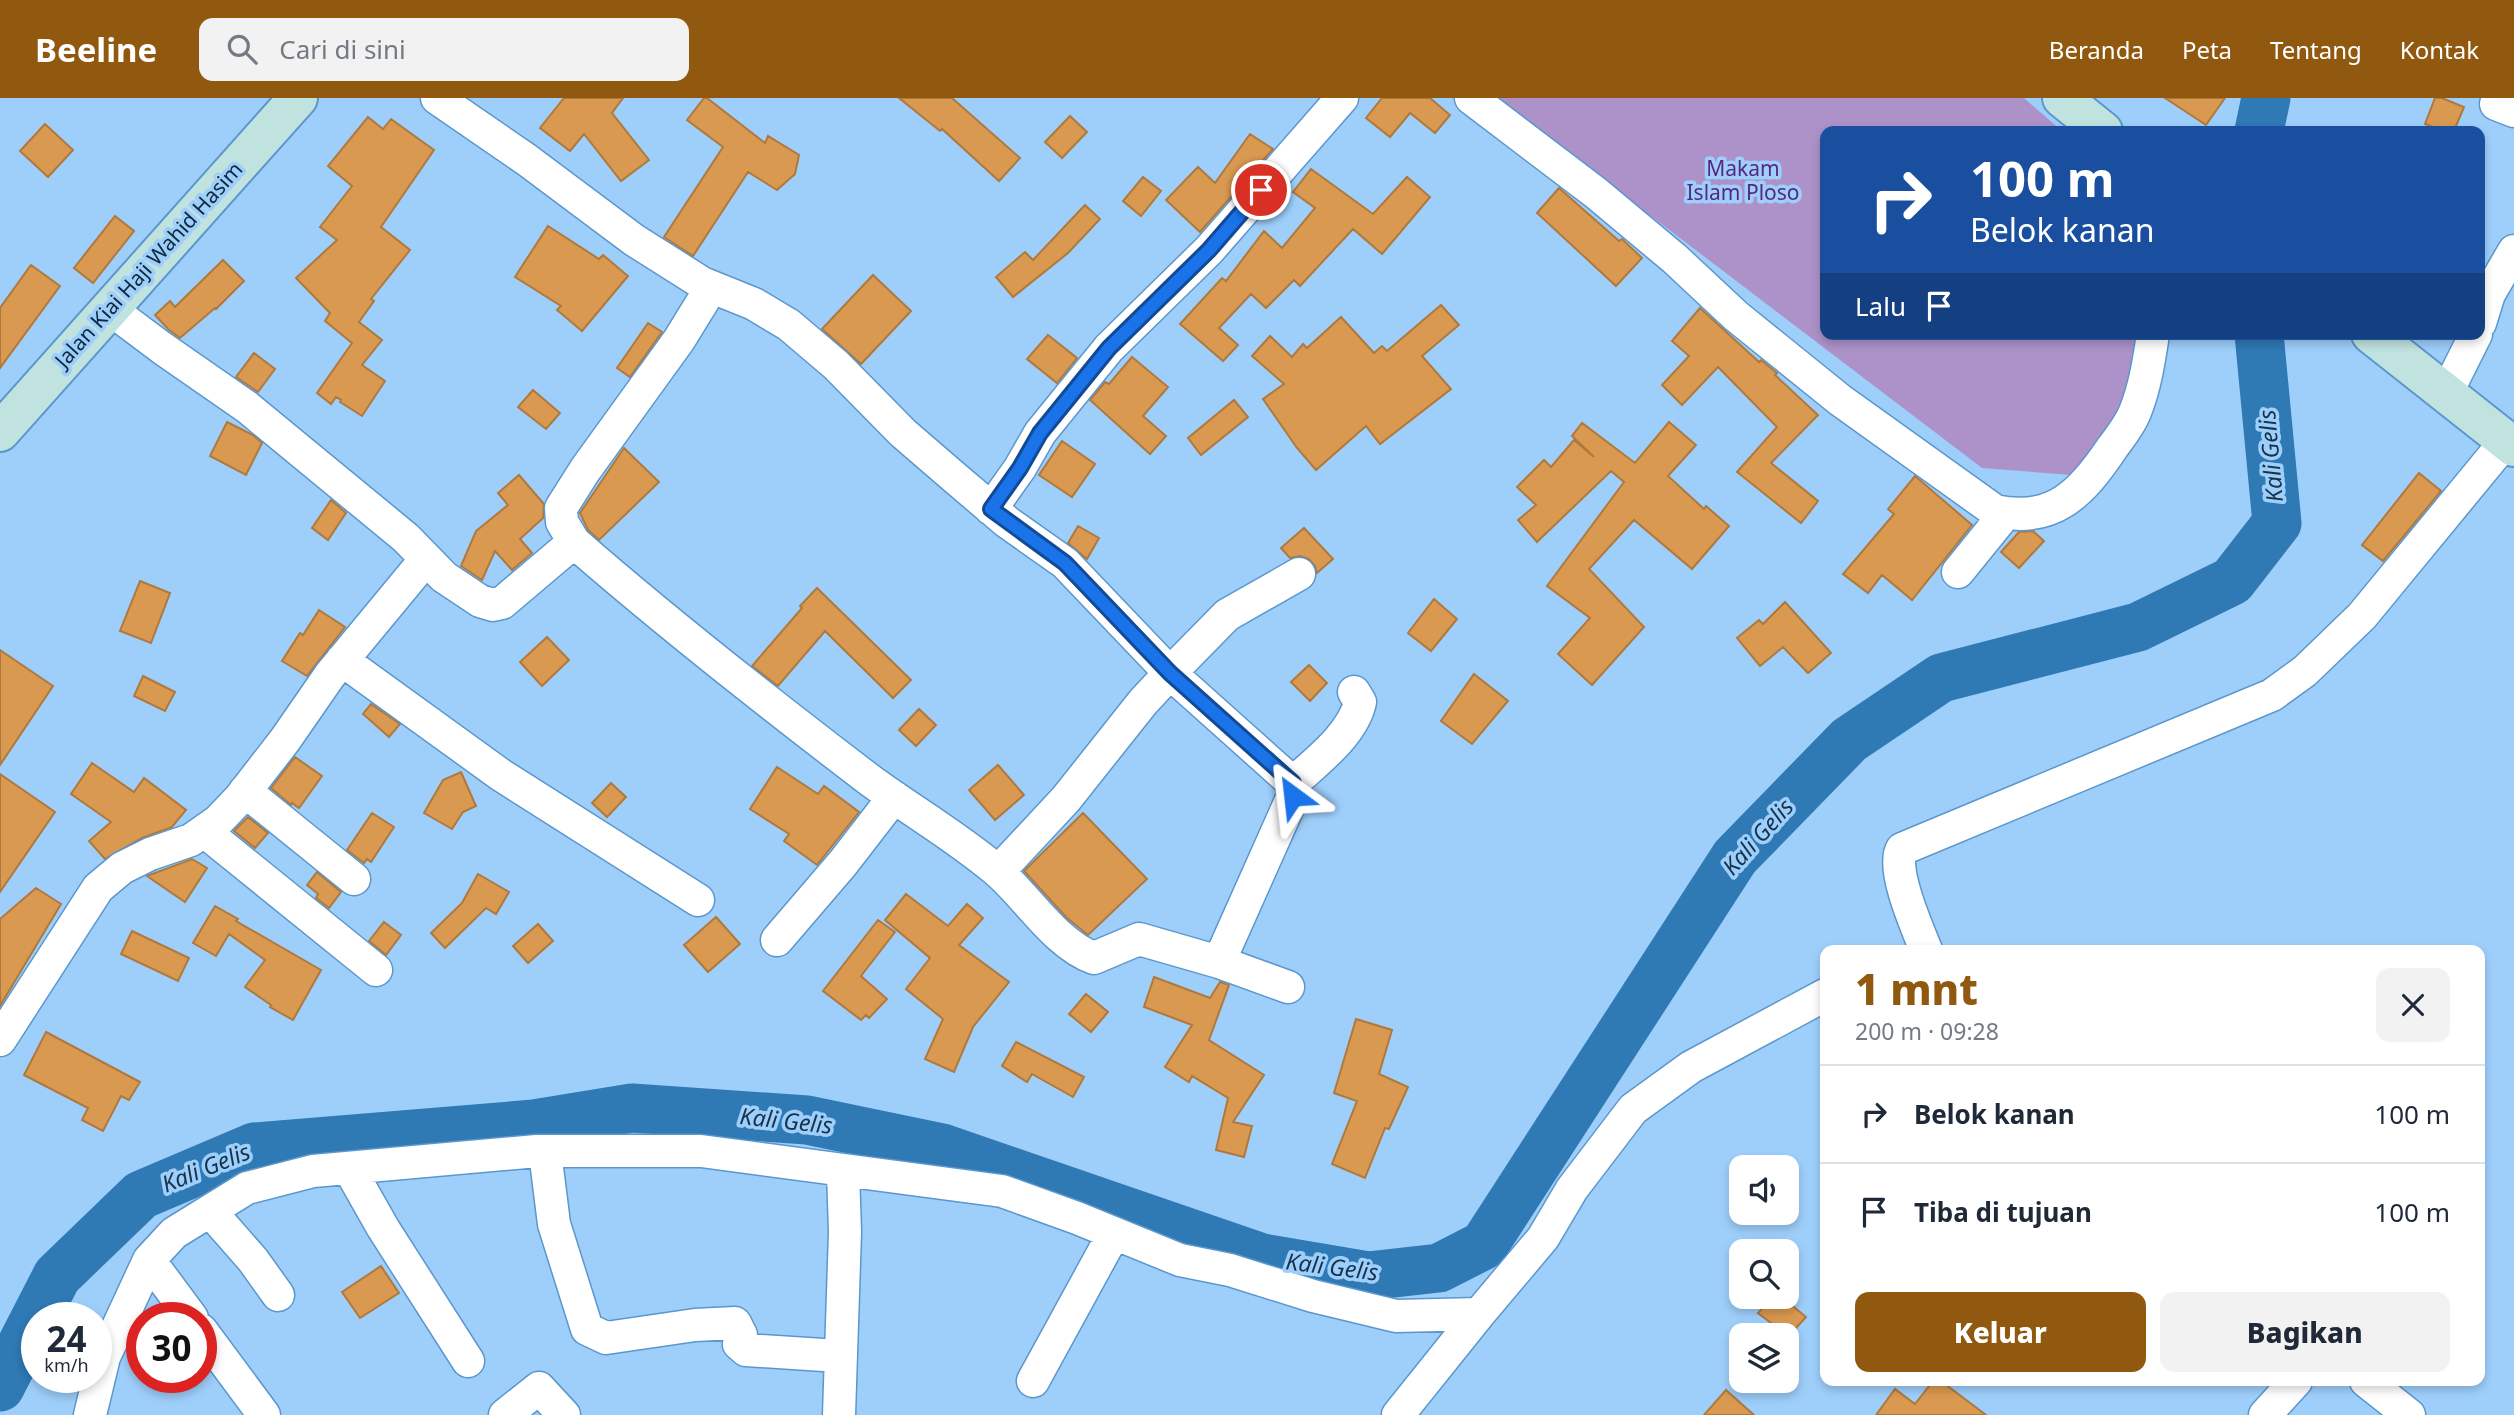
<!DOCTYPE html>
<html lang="id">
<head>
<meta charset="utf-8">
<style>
  body { margin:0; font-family:"Noto Sans",sans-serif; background:#f2f2f3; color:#1f2937; height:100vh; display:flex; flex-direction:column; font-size:26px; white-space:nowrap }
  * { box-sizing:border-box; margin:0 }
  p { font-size:23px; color:#747a83 }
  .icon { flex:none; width:38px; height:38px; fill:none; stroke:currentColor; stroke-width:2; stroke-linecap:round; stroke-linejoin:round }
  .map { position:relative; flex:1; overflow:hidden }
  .panel { position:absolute; left:1820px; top:847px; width:665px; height:441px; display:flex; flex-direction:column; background:#fff; border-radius:14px; box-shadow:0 4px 10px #0003 }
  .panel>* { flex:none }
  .banner { position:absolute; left:1820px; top:28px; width:665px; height:214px; border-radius:14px; box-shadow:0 4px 10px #0003; background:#1a4fa0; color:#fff; overflow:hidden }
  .tools { position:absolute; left:1729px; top:1057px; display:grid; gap:14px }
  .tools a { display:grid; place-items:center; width:70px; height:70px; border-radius:14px; background:#fff; box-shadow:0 4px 10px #0003; font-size:35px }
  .speed { position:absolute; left:21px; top:1204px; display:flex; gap:14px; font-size:35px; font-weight:700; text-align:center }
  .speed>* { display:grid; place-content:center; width:91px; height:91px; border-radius:50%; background:#fff; box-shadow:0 4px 10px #0003; line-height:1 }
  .speed small { font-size:18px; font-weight:400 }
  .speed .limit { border:10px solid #d22; background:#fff; color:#111 }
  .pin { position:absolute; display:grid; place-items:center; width:60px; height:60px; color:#fff; margin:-30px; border:4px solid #fff; border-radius:50%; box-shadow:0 2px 7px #0007 }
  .me { position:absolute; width:77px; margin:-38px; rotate:330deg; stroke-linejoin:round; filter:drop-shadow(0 0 5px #0008) }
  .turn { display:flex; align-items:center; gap:24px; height:147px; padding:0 35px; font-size:32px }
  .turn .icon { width:91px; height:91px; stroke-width:2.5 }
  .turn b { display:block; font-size:49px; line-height:60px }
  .then { display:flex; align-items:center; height:66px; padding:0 35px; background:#0003; gap:14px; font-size:26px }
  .round { display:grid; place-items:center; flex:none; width:74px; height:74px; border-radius:14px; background:#f2f2f3 }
  .summary { display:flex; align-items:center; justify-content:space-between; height:119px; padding:0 35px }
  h1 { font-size:42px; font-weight:800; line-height:52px; color:#90590f }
  .primary-button { display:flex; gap:14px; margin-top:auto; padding:14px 35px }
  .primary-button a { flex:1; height:80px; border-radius:14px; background:#90590f; color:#fff; font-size:28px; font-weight:800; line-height:80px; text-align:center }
  .primary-button a+a { background:#f2f2f3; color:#1f2937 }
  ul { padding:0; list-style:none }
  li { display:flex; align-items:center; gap:21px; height:98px; padding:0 35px; border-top:2px solid #e0e1e3 }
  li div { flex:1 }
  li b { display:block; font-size:26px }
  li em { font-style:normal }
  header { display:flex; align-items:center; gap:42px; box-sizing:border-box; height:98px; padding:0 35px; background:#90590f; color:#fff }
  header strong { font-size:33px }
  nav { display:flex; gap:38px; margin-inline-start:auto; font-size:24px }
  .search { width:490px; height:63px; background:#f2f2f3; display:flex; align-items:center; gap:18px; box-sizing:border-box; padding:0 24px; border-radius:14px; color:#747a83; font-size:26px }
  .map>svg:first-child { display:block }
  .green { fill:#ad92ca }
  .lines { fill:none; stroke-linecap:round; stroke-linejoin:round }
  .river { stroke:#2f79b5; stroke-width:49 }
  .building { fill:#da9951; stroke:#af793e; stroke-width:2 }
  .street-casing { stroke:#5b97cc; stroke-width:35 }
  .secondary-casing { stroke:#5b97cc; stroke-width:42 }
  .street { stroke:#fff; stroke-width:32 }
  .secondary { stroke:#c1e3e0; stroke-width:38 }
  .route-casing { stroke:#114b97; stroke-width:18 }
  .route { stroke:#1a73e8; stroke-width:12 }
  .labels { text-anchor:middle; stroke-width:7; stroke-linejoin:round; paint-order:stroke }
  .park-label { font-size:21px; fill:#592681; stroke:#9ecffb }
  .street-label { font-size:21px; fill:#0f283d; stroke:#9ecffb }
  .water-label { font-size:23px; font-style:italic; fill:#15334d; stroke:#9ecffb }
</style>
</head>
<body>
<header>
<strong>Beeline</strong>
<div class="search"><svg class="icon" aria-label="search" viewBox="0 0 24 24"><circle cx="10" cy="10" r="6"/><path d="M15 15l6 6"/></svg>Cari di sini</div>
<nav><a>Beranda</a><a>Peta</a><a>Tentang</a><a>Kontak</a></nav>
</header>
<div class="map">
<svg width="2514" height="1317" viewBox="0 0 2514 1317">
  <rect width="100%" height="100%" fill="#9ecffb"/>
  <!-- green -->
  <path class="green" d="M 1496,0 L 2024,0 L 2062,33 L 1825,33 L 1825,236 L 2136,236 L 2133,295 L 2084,378 L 1982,370 Z"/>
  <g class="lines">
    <!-- river -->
    <path class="river" d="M 2259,33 L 2266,0
      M 0,1289 L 57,1178 L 141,1097 L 254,1049 L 534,1026 L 632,1010 L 807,1022 L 942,1050 L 1262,1160 L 1368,1178 L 1439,1170 L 1484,1147 L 1735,759 L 1849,642 L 1941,580 L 2138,529 L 2232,483 L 2277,425 L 2259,236"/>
  </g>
  <!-- building -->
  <path class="building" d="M 564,0 L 623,0 L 612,15 L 649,62 L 621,83 L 584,36 L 570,53 L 540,30 Z
    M 704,0 L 707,0 L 765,45 L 768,38 L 799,57 L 795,76 L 777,92 L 748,74 L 693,158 L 664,139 L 723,49 L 687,22 Z
    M 899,0 L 952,0 L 1020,60 L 999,83 L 942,31 L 940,33 Z
    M 1382,0 L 1430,0 L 1450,17 L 1435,35 L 1410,15 L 1390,39 L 1366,20 Z
    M 2165,0 L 2225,0 L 2206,27 Z
    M 2435,0 L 2442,0 L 2464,9 L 2454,33 L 2443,33 L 2425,26 Z
    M 1070,18 L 1087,34 L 1062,60 L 1045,44 Z
    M 368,19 L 383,31 L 391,21 L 434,52 L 381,129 L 410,152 L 371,201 L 374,203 L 359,224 L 382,242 L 362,267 L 385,283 L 362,318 L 340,304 L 341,302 L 336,299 L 331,306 L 317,295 L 352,245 L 325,223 L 330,215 L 296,180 L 337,142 L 320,129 L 352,88 L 328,68 Z
    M 45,26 L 73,52 L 48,79 L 20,53 Z
    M 1250,36 L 1273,51 L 1200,134 L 1166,102 L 1198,69 L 1215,85 Z
    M 1311,71 L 1373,116 L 1407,79 L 1430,99 L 1382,156 L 1353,131 L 1300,188 L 1294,182 L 1266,210 L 1251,196 L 1219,230 L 1238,247 L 1223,263 L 1180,226 L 1222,180 L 1226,183 L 1264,133 L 1282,150 L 1315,110 L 1293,94 Z
    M 1143,79 L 1161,93 L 1141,118 L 1123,103 Z
    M 1559,90 L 1619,143 L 1622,141 L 1642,160 L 1616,188 L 1537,115 Z
    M 1085,107 L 1100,121 L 1068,155 L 1013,199 L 996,179 L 1025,154 L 1033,162 Z
    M 115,118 L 134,133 L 93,185 L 74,170 Z
    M 548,128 L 599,161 L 603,157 L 628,178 L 582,233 L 557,212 L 561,208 L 515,179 Z
    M 223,162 L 244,183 L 216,211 L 215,210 L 180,240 L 168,231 L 155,217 L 170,203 L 175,209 Z
    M 31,167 L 60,188 L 0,270 L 0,210 Z
    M 873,177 L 911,213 L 861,266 L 822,231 Z
    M 1441,207 L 1459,227 L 1422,258 L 1451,291 L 1380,346 L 1366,328 L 1316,372 L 1297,350 L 1263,301 L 1284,286 L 1252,258 L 1270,238 L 1292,259 L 1303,246 L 1307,250 L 1341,219 L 1374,255 L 1382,248 L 1387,253 Z
    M 1700,210 L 1759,264 L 1761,262 L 1777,275 L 1775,277 L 1818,317 L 1771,365 L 1818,403 L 1801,425 L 1737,374 L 1777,329 L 1718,269 L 1682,307 L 1662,287 L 1689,258 L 1672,243 Z
    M 648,225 L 662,234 L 630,279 L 617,270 Z
    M 1048,237 L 1077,260 L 1057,285 L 1027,261 Z
    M 254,255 L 275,271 L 258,294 L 236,279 Z
    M 1132,259 L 1168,289 L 1143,318 L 1166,338 L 1150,356 L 1090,302 L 1105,284 L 1109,286 Z
    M 533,292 L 560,315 L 546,331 L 518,309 Z
    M 1234,302 L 1248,319 L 1201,357 L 1188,340 Z
    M 227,324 L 253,337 L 262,345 L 246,377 L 210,358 Z
    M 1669,324 L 1696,347 L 1668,378 L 1704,411 L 1706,408 L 1729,428 L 1692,471 L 1634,422 L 1589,471 L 1644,529 L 1592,587 L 1558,556 L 1590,520 L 1547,488 L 1624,384 L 1611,373 L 1537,444 L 1518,422 L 1536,407 L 1517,389 L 1544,362 L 1551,369 L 1574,342 L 1594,359 L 1572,338 L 1582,325 L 1635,365 Z
    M 1062,343 L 1095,366 L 1072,399 L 1039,377 Z
    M 624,350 L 659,384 L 599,442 L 588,432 L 580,415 Z
    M 2419,375 L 2441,393 L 2383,463 L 2362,447 Z
    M 519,377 L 544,406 L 543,420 L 520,441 L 532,455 L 512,472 L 495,453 L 482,482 L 461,468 L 476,433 L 508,407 L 498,395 Z
    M 1915,378 L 1972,427 L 1912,502 L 1882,477 L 1868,495 L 1843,476 L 1894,416 L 1888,411 Z
    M 331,402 L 346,415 L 328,442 L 312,430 Z
    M 1078,428 L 1099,440 L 1087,461 L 1068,445 Z
    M 1304,430 L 1333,461 L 1317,475 L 1315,468 L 1309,461 L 1300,458 L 1290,460 L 1281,450 Z
    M 2033,433 L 2044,443 L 2019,470 L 2001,454 L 2019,434 Z
    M 140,483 L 170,495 L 151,545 L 120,533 Z
    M 817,490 L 911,582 L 893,600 L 825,533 L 778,588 L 752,568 L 802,510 L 800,508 Z
    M 1434,501 L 1457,521 L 1431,553 L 1408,535 Z
    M 1785,504 L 1831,555 L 1808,575 L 1783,549 L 1760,568 L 1737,540 L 1759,522 L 1763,526 Z
    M 319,512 L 345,529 L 307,578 L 282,563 L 300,535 L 303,537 Z
    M 547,539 L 569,562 L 542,588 L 520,564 Z
    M 0,552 L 53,588 L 0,667 Z
    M 1309,567 L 1327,585 L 1310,603 L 1291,584 Z
    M 1474,576 L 1508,603 L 1472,646 L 1441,623 Z
    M 143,578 L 175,594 L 165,613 L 134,598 Z
    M 371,606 L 400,626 L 389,639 L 363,616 Z
    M 919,611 L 936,627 L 916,648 L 899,632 Z
    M 295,659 L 322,678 L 299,710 L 292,705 L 291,707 L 271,690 Z
    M 92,665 L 134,694 L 144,680 L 186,712 L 172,729 L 142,740 L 105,761 L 89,743 L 111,724 L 71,696 Z
    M 998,667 L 1024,697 L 995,722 L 969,692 Z
    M 777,669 L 818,696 L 824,688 L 859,714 L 817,767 L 784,743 L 789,736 L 750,711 Z
    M 461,674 L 476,708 L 463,714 L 452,731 L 424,715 L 443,682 Z
    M 0,676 L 55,714 L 0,794 Z
    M 611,685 L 626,699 L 607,719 L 592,705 Z
    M 372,715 L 394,729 L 371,764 L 367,761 L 364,765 L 347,752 Z
    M 1083,715 L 1147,781 L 1088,837 L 1067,820 L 1024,773 Z
    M 248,719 L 268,735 L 255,750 L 234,733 Z
    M 192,761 L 207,770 L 185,804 L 147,778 Z
    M 317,774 L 341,794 L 329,810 L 316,800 L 318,796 L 307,787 Z
    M 478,776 L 509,794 L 496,816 L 486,810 L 445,850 L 431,835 L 462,805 Z
    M 36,790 L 61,806 L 0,908 L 0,821 Z
    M 906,796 L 948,828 L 967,806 L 983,820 L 959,847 L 1009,884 L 973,929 L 954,974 L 925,961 L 943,921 L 906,891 L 930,860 L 885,822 Z
    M 215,808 L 238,821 L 236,823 L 321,872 L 293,922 L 270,909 L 271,907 L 245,889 L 265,862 L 229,836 L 216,858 L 193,845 Z
    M 716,819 L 740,846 L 708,874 L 684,847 Z
    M 878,822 L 895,834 L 861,878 L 887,901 L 869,920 L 866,917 L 861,922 L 823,893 Z
    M 384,824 L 401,837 L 386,857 L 369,843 Z
    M 538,826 L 553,843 L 528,865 L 513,848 Z
    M 132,833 L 189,860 L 178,883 L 121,856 Z
    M 1154,879 L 1210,900 L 1220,884 L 1229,887 L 1209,942 L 1264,977 L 1233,1024 L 1252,1028 L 1244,1059 L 1216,1052 L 1228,1000 L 1192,978 L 1189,984 L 1165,969 L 1192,927 L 1144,909 Z
    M 1086,896 L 1108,914 L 1091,934 L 1069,916 Z
    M 1356,921 L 1392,932 L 1379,976 L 1408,989 L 1389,1031 L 1385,1030 L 1365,1080 L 1332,1066 L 1357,1003 L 1334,995 Z
    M 46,934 L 140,984 L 129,1002 L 121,998 L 103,1033 L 82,1022 L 88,1010 L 24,977 Z
    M 1016,944 L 1084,979 L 1073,999 L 1032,976 L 1027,984 L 1002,968 Z
    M 381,1168 L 399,1195 L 360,1220 L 342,1194 Z
    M 1772,1199 L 1782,1199 L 1806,1219 L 1787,1240 L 1787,1237 L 1758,1215 Z
    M 1933,1283 L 1941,1283 L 1986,1317 L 1876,1317 L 1895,1291 L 1915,1306 Z
    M 1726,1292 L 1754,1317 L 1704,1317 Z"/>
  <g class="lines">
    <defs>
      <path id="street" d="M 437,0 L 527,62 L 634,142 L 702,185 L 754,206 L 789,227 L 836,267 L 903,335 L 954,379 L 1007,424 L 1065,465 L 1170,575 L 1143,604 L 1066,701 L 998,774
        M 1471,0 L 1596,95 L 1675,161 L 1736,218 L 1840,302 L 1995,413 C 2053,426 2082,395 2112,350 C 2120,339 2130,327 2135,314 C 2145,289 2149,263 2153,236
        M 2496,6 L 2514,13
        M 711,190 L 679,242 L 585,372 L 561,410 L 562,424 L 574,444 C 670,528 770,606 871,683 C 912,713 957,739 996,772 C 1027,798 1055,846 1094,860 L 1139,841 L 1219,864 L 1293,698 L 1293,685 L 1170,575 L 1227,517 L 1299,476
        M 110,211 L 162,250 L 247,309 L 406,440 L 444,479 L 480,503 L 493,507 L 502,505 L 574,444
        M 2480,225 L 2489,196 L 2514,153
        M 2446,296 L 2476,236
        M 991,411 L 1020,370 L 1040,335 L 1109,250 L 1209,152 L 1342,0
        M 1958,474 L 2005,416
        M 342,562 L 501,677 L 698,802
        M 1293,685 C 1317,663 1353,636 1360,604 L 1354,594
        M 245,693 L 354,781
        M 204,733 L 376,872
        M 777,842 L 843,765 L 894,699
        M 1926,852 C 1918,832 1890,769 1902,751 L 2272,597 L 2305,573 L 2362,518 L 2506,343
        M 1219,864 L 1288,889
        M 0,942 L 98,790 L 122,770 L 150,756 L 191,742 L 218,723 L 240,700 L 285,642 L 330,577 L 426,461
        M 545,1054 L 554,1126 L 587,1231 L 606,1240 L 695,1227 L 735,1225 L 741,1237 L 739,1246 L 746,1252 L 839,1258
        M 349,1070 L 383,1130 L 468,1263
        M 210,1113 L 253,1162 L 278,1197
        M 149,1162 L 192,1220
        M 201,1232 L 264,1317
        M 1033,1283 L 1114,1135
        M 2366,1283 L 2409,1317
        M 90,1317 L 104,1259 L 149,1162 L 174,1135 L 247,1090 L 313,1073 L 537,1053 L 701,1053 L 1002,1093 L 1077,1120 L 1180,1162 L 1230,1172 L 1313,1198 L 1396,1218 L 1479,1216 L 1543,1140 L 1572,1091 L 1633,1011 L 1691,969 L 1825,897
        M 505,1317 L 539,1290 L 564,1317
        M 839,1317 L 845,1134 L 843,1073
        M 1398,1317 L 1479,1216
        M 2265,1317 L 2296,1283"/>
      <path id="secondary" d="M 2062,0 L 2103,33
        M 2371,236 L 2514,349
        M 0,334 L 298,0"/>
    </defs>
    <!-- street casing -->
    <use href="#street" class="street-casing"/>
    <!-- secondary casing -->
    <use href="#secondary" class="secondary-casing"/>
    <!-- street -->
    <use href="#street" class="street"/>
    <!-- secondary -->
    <use href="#secondary" class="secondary"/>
  </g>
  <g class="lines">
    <defs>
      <path id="route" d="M 1261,92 L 1209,152 L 1109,250 L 1040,335 L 1020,370 L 991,411 L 1065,465 L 1170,575 L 1293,685 L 1293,698"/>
    </defs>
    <!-- route casing -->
    <use href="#route" class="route-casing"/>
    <!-- route -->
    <use href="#route" class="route"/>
  </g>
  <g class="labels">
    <!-- park labels -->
    <g class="park-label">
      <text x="1743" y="78">Makam<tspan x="1743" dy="24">Islam Ploso</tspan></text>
    </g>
    <!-- street labels -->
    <g class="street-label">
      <text transform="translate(149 167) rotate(-48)" y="7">Jalan Kiai Haji Wahid Hasim</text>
    </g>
    <!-- water labels -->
    <g class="water-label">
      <text transform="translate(2271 358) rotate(-95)" y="8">Kali Gelis</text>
      <text transform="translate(1758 739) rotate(-48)" y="8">Kali Gelis</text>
      <text transform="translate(786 1023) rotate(6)" y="8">Kali Gelis</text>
      <text transform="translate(206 1070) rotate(-22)" y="8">Kali Gelis</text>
      <text transform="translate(1332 1169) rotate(7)" y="8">Kali Gelis</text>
    </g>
  </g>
</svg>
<div class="tools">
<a><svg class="icon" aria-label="sound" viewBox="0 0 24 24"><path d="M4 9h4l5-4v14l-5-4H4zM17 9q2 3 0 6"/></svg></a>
<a><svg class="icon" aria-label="search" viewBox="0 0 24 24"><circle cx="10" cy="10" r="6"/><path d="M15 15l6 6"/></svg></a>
<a><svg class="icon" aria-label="layers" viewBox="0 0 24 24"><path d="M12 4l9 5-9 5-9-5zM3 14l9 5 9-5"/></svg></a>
</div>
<div class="speed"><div>24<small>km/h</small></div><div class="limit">30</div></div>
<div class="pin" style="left:1261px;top:92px;background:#d93025"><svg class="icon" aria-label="arrive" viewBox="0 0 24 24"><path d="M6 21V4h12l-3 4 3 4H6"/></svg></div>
<svg class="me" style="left:1293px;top:698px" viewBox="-20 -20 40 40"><path d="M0-17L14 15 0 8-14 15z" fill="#1a73e8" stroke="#fff" stroke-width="4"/></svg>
<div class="banner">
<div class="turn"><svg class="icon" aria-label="right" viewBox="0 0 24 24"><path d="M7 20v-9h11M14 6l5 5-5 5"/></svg><div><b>100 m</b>Belok kanan</div></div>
<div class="then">Lalu<svg class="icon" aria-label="arrive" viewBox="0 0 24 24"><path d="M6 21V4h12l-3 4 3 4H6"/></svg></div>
</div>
<section class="panel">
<div class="summary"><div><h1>1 mnt</h1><p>200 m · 09:28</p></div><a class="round"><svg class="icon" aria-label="close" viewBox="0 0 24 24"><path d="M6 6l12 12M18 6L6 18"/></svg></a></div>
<ul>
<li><svg class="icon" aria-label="right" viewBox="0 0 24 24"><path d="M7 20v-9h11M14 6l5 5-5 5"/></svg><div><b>Belok kanan</b></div><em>100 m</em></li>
<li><svg class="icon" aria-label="arrive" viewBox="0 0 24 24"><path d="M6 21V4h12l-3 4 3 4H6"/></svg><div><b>Tiba di tujuan</b></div><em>100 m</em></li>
</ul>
<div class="primary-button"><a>Keluar</a><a>Bagikan</a></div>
</section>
</div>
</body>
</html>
